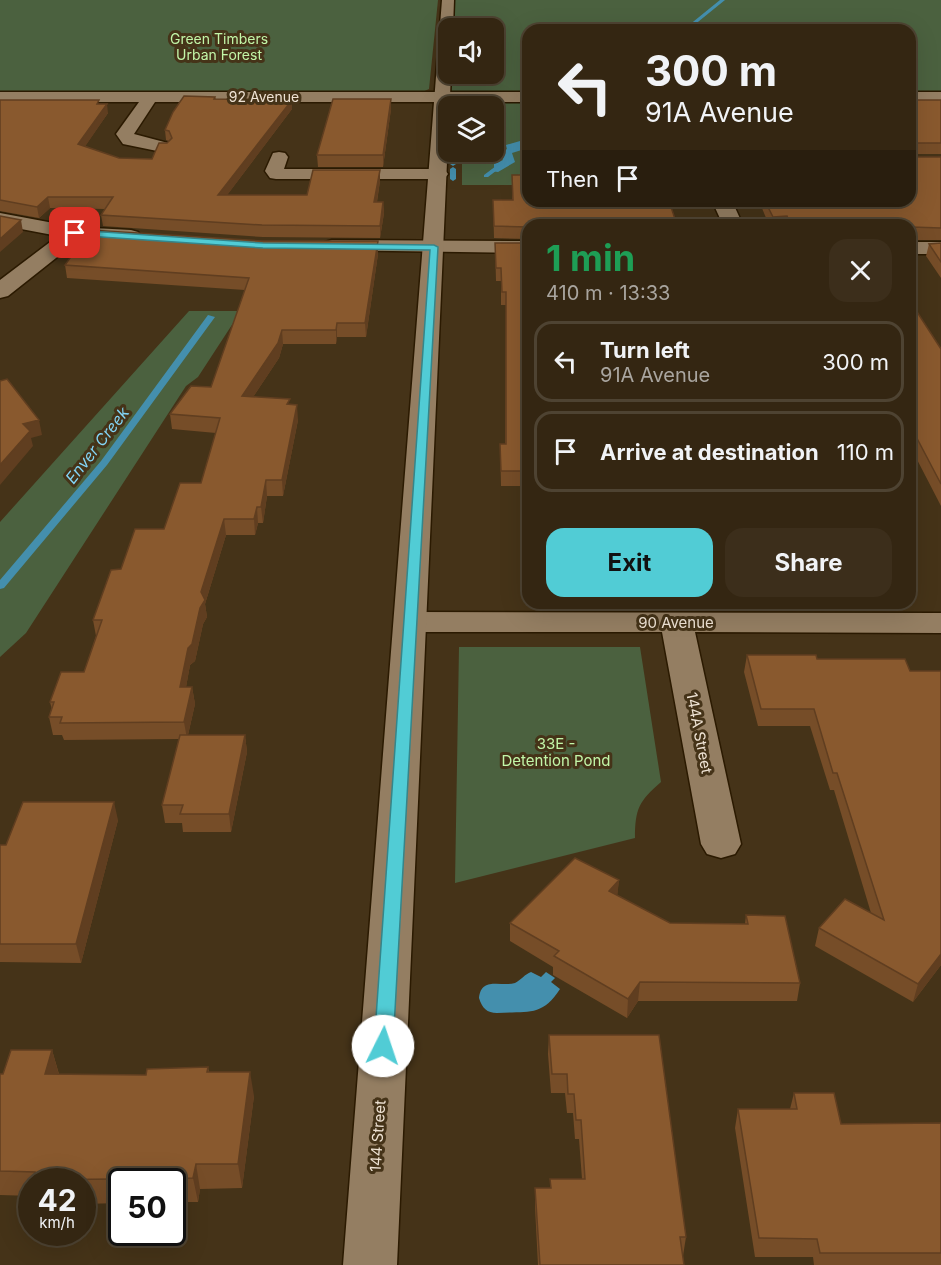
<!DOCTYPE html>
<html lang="en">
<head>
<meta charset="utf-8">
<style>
  body { margin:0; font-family:Inter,sans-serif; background:#3c2e1b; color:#f1f3f6; height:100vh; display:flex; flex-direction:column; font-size:22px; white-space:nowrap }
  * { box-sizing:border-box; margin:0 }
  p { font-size:20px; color:#a9a59f }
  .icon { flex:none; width:33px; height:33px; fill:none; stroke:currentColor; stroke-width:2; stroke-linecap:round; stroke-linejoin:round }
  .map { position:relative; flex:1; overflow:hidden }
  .sheet { position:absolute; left:522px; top:219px; width:394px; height:390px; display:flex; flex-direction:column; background:#342612; border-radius:18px; box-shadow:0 6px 24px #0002,0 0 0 2px #4e4332 }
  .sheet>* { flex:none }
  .top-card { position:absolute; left:522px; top:24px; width:394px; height:183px; border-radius:18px; box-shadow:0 6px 24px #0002,0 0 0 2px #4e4332; background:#342612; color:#f1f3f6; overflow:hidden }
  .controls { position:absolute; left:438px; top:18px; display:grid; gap:12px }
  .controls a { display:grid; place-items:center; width:66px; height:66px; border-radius:12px; background:#342612; box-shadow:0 6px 24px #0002,0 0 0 2px #4e4332; font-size:30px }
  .speed { position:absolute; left:18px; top:1168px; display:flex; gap:12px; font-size:30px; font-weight:700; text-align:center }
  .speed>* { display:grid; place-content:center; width:78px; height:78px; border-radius:50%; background:#342612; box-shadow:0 6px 24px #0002,0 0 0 2px #4e4332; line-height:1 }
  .speed small { font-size:15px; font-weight:400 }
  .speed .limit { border:3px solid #111; border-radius:9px; background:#fff; color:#111 }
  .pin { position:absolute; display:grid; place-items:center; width:51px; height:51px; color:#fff; margin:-26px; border-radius:12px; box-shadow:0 3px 9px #0006 }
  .me { position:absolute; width:66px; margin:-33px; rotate:4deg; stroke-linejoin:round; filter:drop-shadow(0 0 4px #0008) }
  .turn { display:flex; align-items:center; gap:21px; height:126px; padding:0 24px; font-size:27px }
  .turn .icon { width:78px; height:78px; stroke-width:2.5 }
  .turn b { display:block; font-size:42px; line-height:51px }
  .then { display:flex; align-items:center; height:57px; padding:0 24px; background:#0003; gap:12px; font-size:22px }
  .round { display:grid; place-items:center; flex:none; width:63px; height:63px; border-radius:18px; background:#3c2e1b }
  .overview { display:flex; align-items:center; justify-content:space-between; height:102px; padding:0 24px }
  h1 { font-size:36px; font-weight:700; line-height:45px; color:#1e9e55 }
  .primary-button { display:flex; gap:12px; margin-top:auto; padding:12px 24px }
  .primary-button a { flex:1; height:69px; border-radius:18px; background:#51ccd5; color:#111; font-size:24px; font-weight:700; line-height:69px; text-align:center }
  .primary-button a+a { background:#3c2e1b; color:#f1f3f6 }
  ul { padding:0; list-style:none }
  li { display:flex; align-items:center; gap:18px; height:81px; margin:0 12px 9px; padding:0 12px; border:3px solid #4e4332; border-radius:18px }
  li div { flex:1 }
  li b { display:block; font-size:22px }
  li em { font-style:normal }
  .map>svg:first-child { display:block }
  .green { fill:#4b613f }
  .water { fill:#448fad }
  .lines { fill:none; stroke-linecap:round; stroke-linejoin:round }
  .stream { fill:#448fad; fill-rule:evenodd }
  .minor-casing { stroke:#2b1a01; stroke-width:3 }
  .secondary-casing { stroke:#2b1a01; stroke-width:3 }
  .minor { fill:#947e62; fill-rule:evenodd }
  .secondary { fill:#947e62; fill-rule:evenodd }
  .wall { fill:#764d28 }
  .shaded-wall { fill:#603e20 }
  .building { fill:#89592e; stroke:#603e20; stroke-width:1.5 }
  .route { fill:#51ccd5; stroke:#35858a; stroke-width:1.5 }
  .labels { text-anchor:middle; stroke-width:6; stroke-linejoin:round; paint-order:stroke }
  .far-park-label { font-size:14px; fill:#c2f6a8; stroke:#453318 }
  .far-street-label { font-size:14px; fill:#efe3d4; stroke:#453318 }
  .street-label { font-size:15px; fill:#efe3d4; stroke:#453318 }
  .park-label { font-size:15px; fill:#c2f6a8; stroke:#453318 }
  .water-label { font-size:16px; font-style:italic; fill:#83d5f7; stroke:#453318 }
</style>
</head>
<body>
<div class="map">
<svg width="941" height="1265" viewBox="0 0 941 1265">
  <rect width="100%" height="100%" fill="#453318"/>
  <!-- green -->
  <path class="green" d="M 0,0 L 438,0 L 429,89 L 420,93 L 0,94 Z
    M 453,0 L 941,0 L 941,95 L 911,95 L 910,30 L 528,30 L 528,95 L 455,93 L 448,90 L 449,74 L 494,74 L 494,28 L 451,28 Z
    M 464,102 L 528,102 L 528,185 L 462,185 L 462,152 L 494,152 L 494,106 L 463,106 Z
    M 189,311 L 241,311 L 198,377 L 186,386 L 26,633 L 0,657 L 0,522 Z
    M 459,647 L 640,647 L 661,782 C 639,801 635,809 635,838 L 455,883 Z"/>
  <!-- water -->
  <path class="water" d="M 520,141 L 528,142 L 528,148 L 512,153 L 515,162 L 498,172 L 490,171 L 494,168 L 494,164 L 503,160 L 499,154 L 507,149 L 506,145 Z
    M 531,972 L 541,977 L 546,972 L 555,978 L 551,982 L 560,989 C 542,1017 528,1011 497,1013 C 487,1013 482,1008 479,998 C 481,976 502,987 515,983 C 521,980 525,974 531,972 Z"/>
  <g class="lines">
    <!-- stream -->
    <path class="stream" d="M 720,0 L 725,0 L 688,30 L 683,30 Z
      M 454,103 L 458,103 L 458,106 L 454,106 Z
      M 451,152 L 457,152 L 456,164 L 453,166 L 450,164 Z
      M 500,163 L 505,164 L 488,177 L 484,177 L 484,175 Z
      M 453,167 L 456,169 L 456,179 L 453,181 L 450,179 L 450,169 Z
      M 208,315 L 215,317 L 107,465 L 4,588 L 0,589 L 0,580 L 101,461 Z"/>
    <defs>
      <path id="minor" d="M 0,92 L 528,92 L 528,102 L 155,102 L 134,134 L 168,143 L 171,147 L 168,151 L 162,152 L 123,144 L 116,134 L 139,102 L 0,102 Z
        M 910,92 L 941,92 L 941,102 L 910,102 Z
        M 279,152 L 285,153 L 288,157 L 284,169 L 439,169 L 445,170 L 448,174 L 445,178 L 439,179 L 276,179 L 270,178 L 265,171 L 273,153 Z
        M 712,201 L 732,201 L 743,225 L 723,225 Z
        M 0,213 L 75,227 L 131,230 L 138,232 L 141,236 L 138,240 L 131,242 L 80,239 L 8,296 L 0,298 L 0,280 L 58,236 L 0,225 Z
        M 332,240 L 528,241 L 528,253 L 325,250 L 322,246 L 325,242 Z
        M 910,242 L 941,242 L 941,254 L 910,254 Z
        M 410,612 L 941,613 L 941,633 L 695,632 L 741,844 L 735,854 L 721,858 L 707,854 L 701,844 L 662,632 L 410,632 L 398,629 L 394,622 L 398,615 Z"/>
      <path id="secondary" d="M 442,0 L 454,0 L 453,28 L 448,28 L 448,74 L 451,74 L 397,1265 L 343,1265 Z"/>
    </defs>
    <!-- minor casing -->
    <use href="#minor" class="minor-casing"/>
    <!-- secondary casing -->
    <use href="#secondary" class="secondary-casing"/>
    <!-- minor -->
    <use href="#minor" class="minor"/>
    <!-- secondary -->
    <use href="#secondary" class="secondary"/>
  </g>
  <!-- wall -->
  <path class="wall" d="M 215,97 L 216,99 L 292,109 L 227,195 L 307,195 L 380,181 L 377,202 L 383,202 L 384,213 L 380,238 L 263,237 L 103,226 L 101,215 L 105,209 L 50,208 L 39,218 L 0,211 L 0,100 L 100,104 L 108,113 L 85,146 L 119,158 L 152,159 L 169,141 L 166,140 L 165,130 Z
    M 910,100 L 941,100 L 941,154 L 910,154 Z
    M 391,109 L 383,167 L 318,167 L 317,155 Z
    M 912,157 L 941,157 L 941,240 L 910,240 L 910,225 L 769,225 L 759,201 L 910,201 Z
    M 512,175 L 528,225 L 528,239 L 494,238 L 493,200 L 512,200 Z
    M 262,241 L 378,241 L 378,254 L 366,337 L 337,337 L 336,344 L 283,344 L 279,358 L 253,397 L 290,405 L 298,420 L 283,496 L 267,496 L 263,523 L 258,523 L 255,535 L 226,535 L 205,604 L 207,617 L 203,624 L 195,661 L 190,665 L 186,687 L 192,687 L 195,704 L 188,735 L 245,735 L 247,752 L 231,832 L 183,832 L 182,823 L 165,823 L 162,805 L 179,739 L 64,740 L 62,735 L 53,735 L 49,717 L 52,710 L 50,702 L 84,672 L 96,636 L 93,620 L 121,569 L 164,529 L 201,483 L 216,433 L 172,429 L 170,414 L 211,387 L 245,290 L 67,278 L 65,265 Z
    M 495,243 L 528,243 L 528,486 L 501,486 L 500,444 L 505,444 L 506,305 L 501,305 L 501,281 L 496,281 Z
    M 941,243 L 941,278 L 926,256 L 929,244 Z
    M 910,301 L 941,349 L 941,506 L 910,446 Z
    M 747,655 L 816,655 L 941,965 L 913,1002 L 815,946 L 819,928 L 871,913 L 834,790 L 830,790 L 810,726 L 758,726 L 744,672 Z
    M 118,820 L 81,963 L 0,962 L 0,845 L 6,845 Z
    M 619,880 L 617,895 L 670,923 L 745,924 L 746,915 L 800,983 L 797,1001 L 638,1001 L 627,1018 L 553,975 L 553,967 L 510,941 L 510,923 Z
    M 549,1035 L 686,1237 L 683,1256 L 684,1265 L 538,1265 L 535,1207 L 535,1188 L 550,1188 L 550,1179 L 582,1179 L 579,1139 L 575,1139 L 573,1113 L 567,1113 L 565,1093 L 551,1093 L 548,1054 Z
    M 52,1050 L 59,1074 L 146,1075 L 208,1067 L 209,1072 L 254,1096 L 242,1188 L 200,1189 L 198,1202 L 172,1202 L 172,1182 L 122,1182 L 122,1203 L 82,1204 L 82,1182 L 32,1182 L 32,1196 L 0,1195 L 0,1074 L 3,1074 Z
    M 794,1093 L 841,1124 L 941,1123 L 941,1265 L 814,1265 L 813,1257 L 755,1257 L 735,1128 L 738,1109 L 790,1109 Z"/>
  <!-- shaded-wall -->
  <path class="shaded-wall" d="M 391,99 L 391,109 L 383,167 L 383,155 Z
    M 292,100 L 292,109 L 219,206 L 218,195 Z
    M 107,104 L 108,113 L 80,154 L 78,144 Z
    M 380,170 L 380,181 L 375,213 L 374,202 Z
    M 48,197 L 50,208 L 39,218 L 37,207 Z
    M 383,202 L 384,213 L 380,238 L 380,226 Z
    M 21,220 L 23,232 L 0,252 L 0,239 Z
    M 378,241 L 378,254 L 366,337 L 365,323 Z
    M 337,323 L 337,337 L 336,344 L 336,330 Z
    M 282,330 L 283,344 L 279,358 L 244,411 L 242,396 Z
    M 297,405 L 298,420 L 283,496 L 282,480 Z
    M 39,420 L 42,435 L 31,438 L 33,446 L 0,485 L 0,465 L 23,424 Z
    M 266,480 L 267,496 L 263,523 L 261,507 Z
    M 257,507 L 258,523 L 255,535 L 254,519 Z
    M 224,519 L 226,535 L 205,604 L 207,617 L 203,624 L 195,661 L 190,665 L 183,704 L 180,687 L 188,648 L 201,592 Z
    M 192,687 L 195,704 L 187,739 L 184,722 Z
    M 245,735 L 247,752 L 231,832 L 229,814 Z
    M 114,802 L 118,820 L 81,963 L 76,944 Z
    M 619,880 L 617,899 L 609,891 Z
    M 941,954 L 941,965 L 913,1002 L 918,984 Z
    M 640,982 L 638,1001 L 627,1018 L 628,999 Z
    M 52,1050 L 59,1075 L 45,1074 Z
    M 250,1072 L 254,1096 L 242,1188 L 238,1164 Z
    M 196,1164 L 200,1189 L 198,1202 L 193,1178 Z"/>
  <!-- building -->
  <path class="building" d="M 184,96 L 215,97 L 214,99 L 292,100 L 218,195 L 307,195 L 313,170 L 380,170 L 374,202 L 383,202 L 380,226 L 262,225 L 101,215 L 113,197 L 48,197 L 37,207 L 0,200 L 0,100 L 99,100 L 97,104 L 107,104 L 78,144 L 119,158 L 152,159 L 159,143 L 167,143 L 172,138 L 169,131 L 165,130 L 173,112 Z
    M 333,99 L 391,99 L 383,155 L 317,155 Z
    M 910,100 L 941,100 L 941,143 L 910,143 Z
    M 910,155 L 912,157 L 941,157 L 941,228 L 912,227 L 910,233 L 910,225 L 791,225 L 787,216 L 773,217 L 765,201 L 910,201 Z
    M 512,175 L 528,175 L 528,201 L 669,201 L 677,225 L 528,225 L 528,227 L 494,226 L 493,200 L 513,200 Z
    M 0,216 L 21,220 L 0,239 Z
    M 90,230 L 262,241 L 378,241 L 365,323 L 337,323 L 336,330 L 282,330 L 278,343 L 242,396 L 290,399 L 287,404 L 297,405 L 282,480 L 266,480 L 261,507 L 257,507 L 254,519 L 224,519 L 201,592 L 205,600 L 200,608 L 192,644 L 188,648 L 180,687 L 192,687 L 184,722 L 60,723 L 62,717 L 49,717 L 54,702 L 50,702 L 61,672 L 84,672 L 102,620 L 93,620 L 111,570 L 121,569 L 135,529 L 164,529 L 180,483 L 201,483 L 220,418 L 170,414 L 191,386 L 211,387 L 249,278 L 65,265 Z
    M 495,243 L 528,243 L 528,471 L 501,471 L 500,444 L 506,444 L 506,292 L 502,292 L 501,268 L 496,268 Z
    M 941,243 L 941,262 L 929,244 Z
    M 910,301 L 941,349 L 941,484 L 910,425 Z
    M 7,379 L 39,420 L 23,424 L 30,431 L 0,465 L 0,381 Z
    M 747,655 L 816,655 L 817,659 L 905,659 L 910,671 L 941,671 L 941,954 L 918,984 L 819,928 L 845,899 L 884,920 L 837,773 L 833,773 L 814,709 L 761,709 Z
    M 180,735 L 245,735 L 229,814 L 180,814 L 183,805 L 162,805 Z
    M 23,802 L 114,802 L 76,944 L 0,944 L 0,845 L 6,845 Z
    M 575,858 L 619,880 L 609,891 L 670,923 L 748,924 L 746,915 L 785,916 L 800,983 L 640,982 L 628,999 L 554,956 L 559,951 L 510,923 Z
    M 549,1035 L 659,1035 L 686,1237 L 680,1237 L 684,1265 L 540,1265 L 535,1188 L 551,1188 L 550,1179 L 585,1179 L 581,1120 L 576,1120 L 574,1094 L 568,1094 L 567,1074 L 552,1074 Z
    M 11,1050 L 52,1050 L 45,1074 L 146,1075 L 147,1069 L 208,1067 L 207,1072 L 250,1072 L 238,1164 L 196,1164 L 193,1178 L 33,1180 L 35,1172 L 0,1171 L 0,1074 L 3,1074 Z
    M 794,1093 L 834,1093 L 841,1124 L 941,1123 L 941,1253 L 820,1253 L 817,1239 L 759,1238 L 738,1109 L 797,1109 Z"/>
  <!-- route -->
  <path class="route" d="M 75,230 L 263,243 L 434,245 L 438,247 L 393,1046 L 390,1051 L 383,1053 L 377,1051 L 374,1046 L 430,250 L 263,248 L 72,235 L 72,231 Z"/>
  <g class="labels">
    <!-- far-park labels -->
    <g class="far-park-label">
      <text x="219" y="44">Green Timbers<tspan x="219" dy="16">Urban Forest</tspan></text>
    </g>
    <!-- far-street labels -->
    <g class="far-street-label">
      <text x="264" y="102">92 Avenue</text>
    </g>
    <!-- street labels -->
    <g class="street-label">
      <text x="676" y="628">90 Avenue</text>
      <text transform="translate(699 733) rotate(79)" y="5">144A Street</text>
      <text transform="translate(378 1136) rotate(-86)" y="5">144 Street</text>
    </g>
    <!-- park labels -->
    <g class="park-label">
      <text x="556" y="749">33E -<tspan x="556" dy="17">Detention Pond</tspan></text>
    </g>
    <!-- water labels -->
    <g class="water-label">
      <text transform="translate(97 445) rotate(-52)" y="6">Enver Creek</text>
    </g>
  </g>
</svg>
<div class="controls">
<a><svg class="icon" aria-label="sound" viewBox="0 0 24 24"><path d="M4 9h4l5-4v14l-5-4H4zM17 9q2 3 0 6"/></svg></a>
<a><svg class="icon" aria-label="layers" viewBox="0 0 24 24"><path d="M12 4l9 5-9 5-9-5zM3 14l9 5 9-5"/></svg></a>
</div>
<div class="speed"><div>42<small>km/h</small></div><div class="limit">50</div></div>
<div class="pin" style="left:75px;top:233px;background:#d93025"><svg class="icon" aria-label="arrive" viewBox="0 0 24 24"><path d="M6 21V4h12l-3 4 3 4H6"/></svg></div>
<svg class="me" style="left:383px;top:1046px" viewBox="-20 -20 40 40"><circle r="19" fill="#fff"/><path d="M0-13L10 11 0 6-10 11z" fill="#51ccd5"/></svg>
<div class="top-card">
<div class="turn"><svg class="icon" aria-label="left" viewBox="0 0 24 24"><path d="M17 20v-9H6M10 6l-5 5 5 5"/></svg><div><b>300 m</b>91A Avenue</div></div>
<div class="then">Then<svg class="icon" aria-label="arrive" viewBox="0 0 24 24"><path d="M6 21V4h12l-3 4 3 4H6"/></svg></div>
</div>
<section class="sheet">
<div class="overview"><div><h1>1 min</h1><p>410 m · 13:33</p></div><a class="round"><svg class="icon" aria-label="close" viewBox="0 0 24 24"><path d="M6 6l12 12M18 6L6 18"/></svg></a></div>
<ul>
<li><svg class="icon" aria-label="left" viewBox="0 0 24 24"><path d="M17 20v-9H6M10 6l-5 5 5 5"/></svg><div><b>Turn left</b><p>91A Avenue</p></div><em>300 m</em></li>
<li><svg class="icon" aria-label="arrive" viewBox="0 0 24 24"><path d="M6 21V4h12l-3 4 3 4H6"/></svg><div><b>Arrive at destination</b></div><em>110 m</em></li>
</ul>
<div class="primary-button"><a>Exit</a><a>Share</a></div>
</section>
</div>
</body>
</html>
